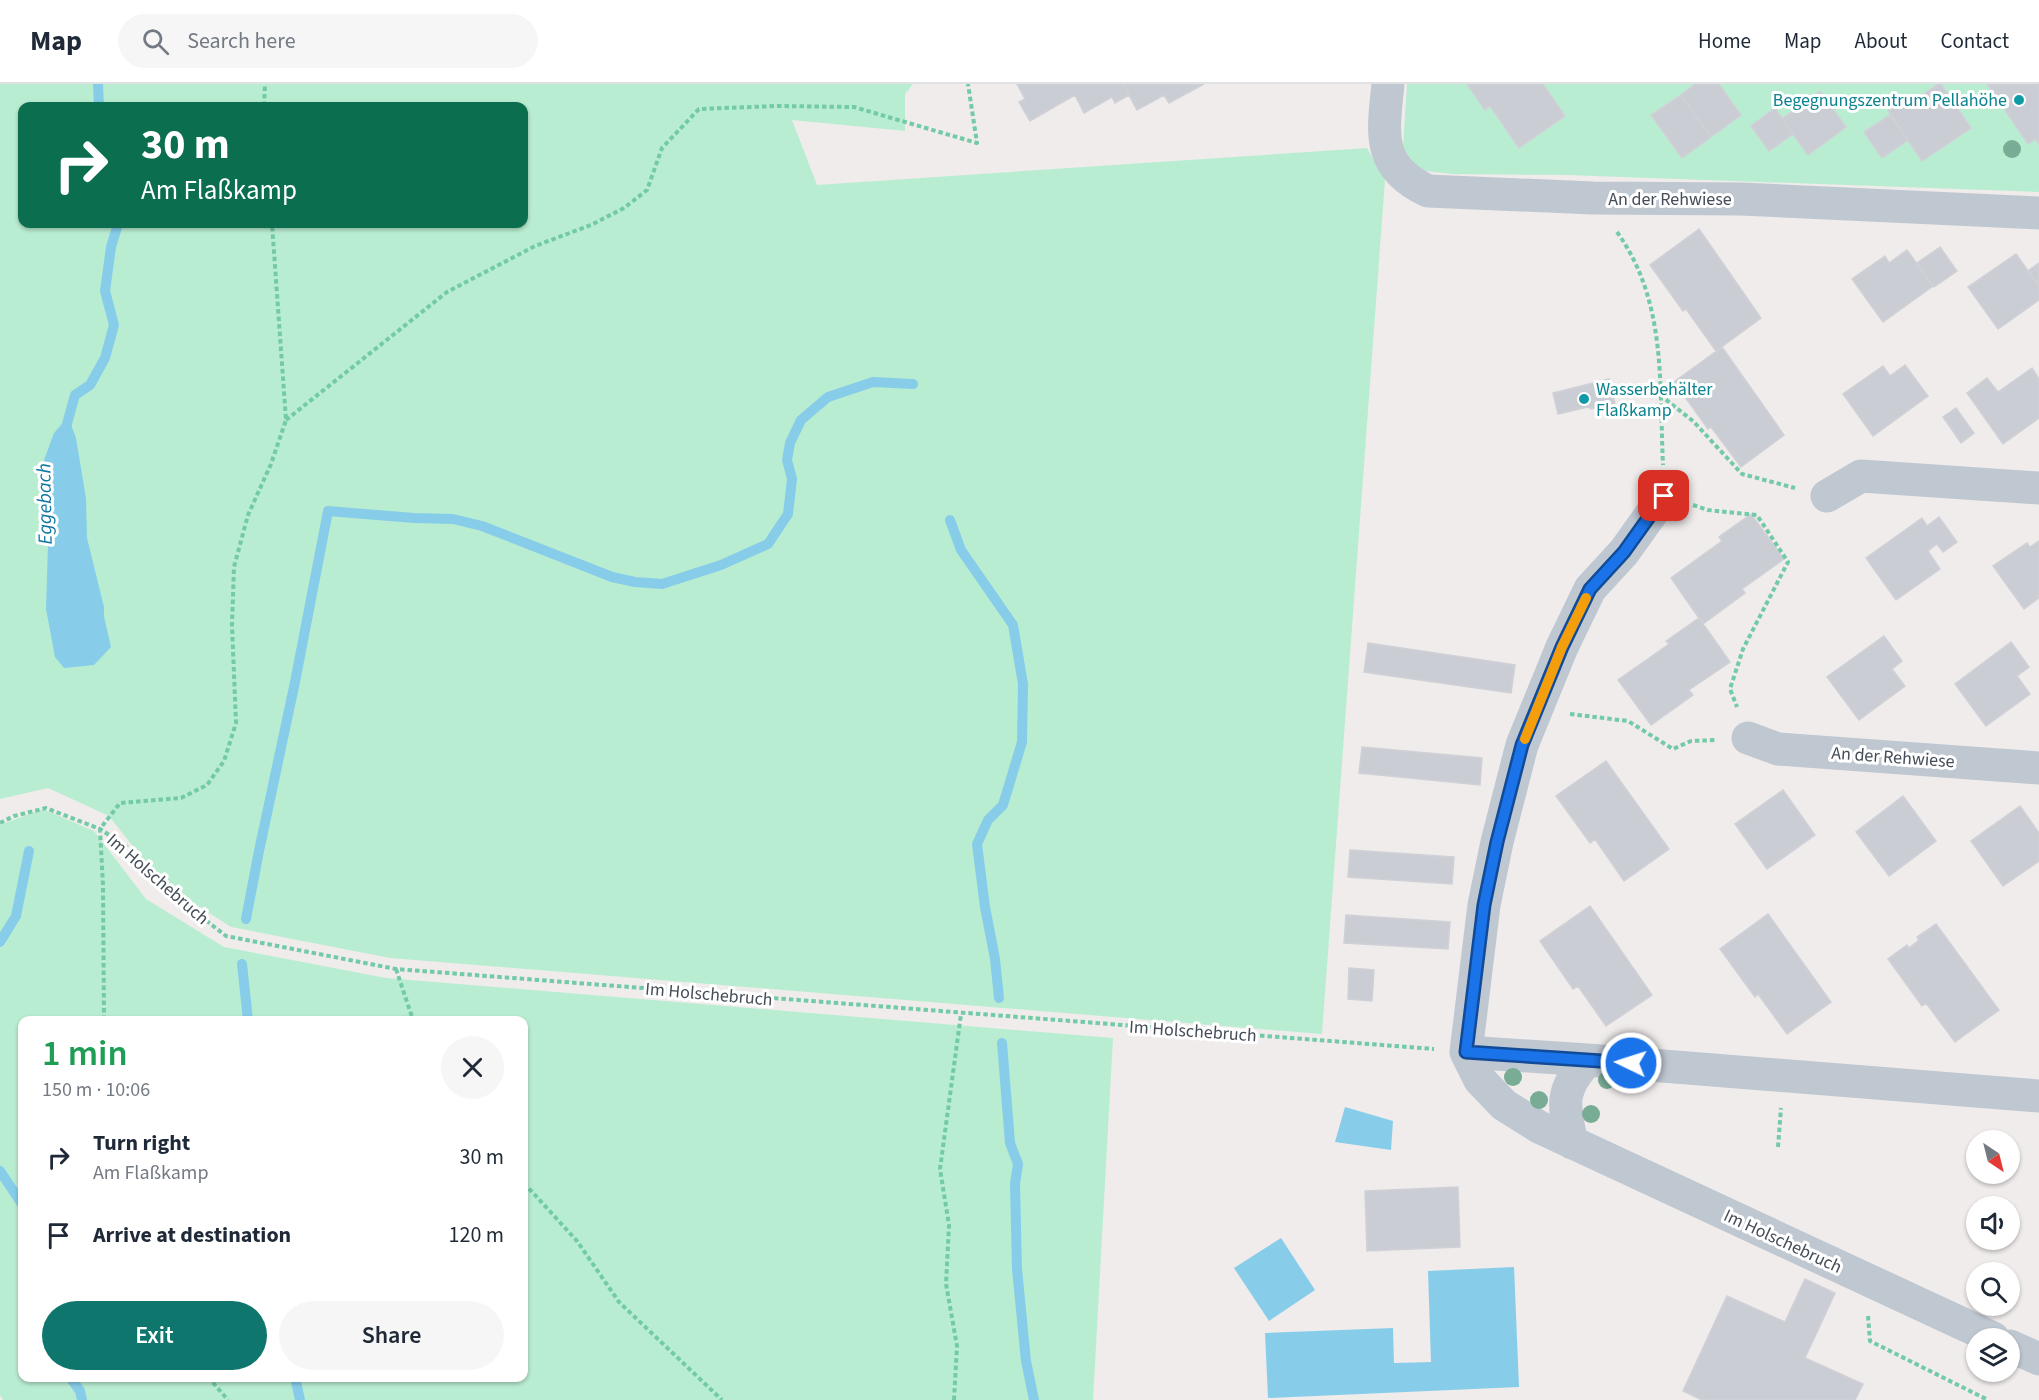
<!DOCTYPE html>
<html lang="en">
<head>
<meta charset="utf-8">
<style>
  body { margin:0; font-family:"Source Sans 3",sans-serif; background:#f6f6f7; color:#1f2937; height:100vh; display:flex; flex-direction:column; font-size:22px; white-space:nowrap }
  * { box-sizing:border-box; margin:0 }
  p { font-size:20px; color:#747a83 }
  .icon { flex:none; width:33px; height:33px; fill:none; stroke:currentColor; stroke-width:2; stroke-linecap:round; stroke-linejoin:round }
  .map { position:relative; flex:1; overflow:hidden }
  .drawer { position:absolute; left:18px; top:932px; width:510px; height:366px; display:flex; flex-direction:column; background:#fff; border-radius:12px; box-shadow:0 2px 4px #0004 }
  .drawer>* { flex:none }
  .hud { position:absolute; left:18px; top:18px; width:510px; height:126px; border-radius:12px; box-shadow:0 2px 4px #0004; background:#0b6e4f; color:#fff; overflow:hidden }
  .needle { width:39px; rotate:145deg }
  .fabs { position:absolute; left:1966px; top:1046px; display:grid; gap:12px }
  .fabs a { display:grid; place-items:center; width:54px; height:54px; border-radius:50%; background:#fff; box-shadow:0 2px 4px #0004; font-size:30px }
  .pin { position:absolute; display:grid; place-items:center; width:51px; height:51px; color:#fff; margin:-26px; border-radius:12px; box-shadow:0 3px 9px #0006 }
  .me { position:absolute; width:66px; margin:-33px; rotate:274deg; stroke-linejoin:round; filter:drop-shadow(0 0 4px #0008) }
  .turn { display:flex; align-items:center; gap:21px; height:126px; padding:0 24px; font-size:27px }
  .turn .icon { width:78px; height:78px; stroke-width:2.5 }
  .turn b { display:block; font-size:42px; line-height:51px }
  .round { display:grid; place-items:center; flex:none; width:63px; height:63px; border-radius:32px; background:#f6f6f7 }
  .head { display:flex; align-items:center; justify-content:space-between; height:102px; padding:0 24px }
  h1 { font-size:36px; font-weight:600; line-height:45px; color:#1e9e55 }
  .cta { display:flex; gap:12px; margin-top:auto; padding:12px 24px }
  .cta a { flex:1; height:69px; border-radius:36px; background:#0f766e; color:#fff; font-size:24px; font-weight:600; line-height:69px; text-align:center }
  .cta a+a { background:#f6f6f7; color:#1f2937 }
  ul { padding:0; list-style:none }
  li { display:flex; align-items:center; gap:18px; height:78px; padding:0 24px }
  li div { flex:1 }
  li b { display:block; font-size:22px }
  li em { font-style:normal }
  header { display:flex; align-items:center; gap:36px; box-sizing:border-box; height:84px; padding:0 30px; background:#fff; border-bottom:2px solid #e0e1e3 }
  header strong { font-size:28px }
  nav { display:flex; gap:33px; margin-inline-start:auto; font-size:21px }
  .search { width:420px; height:54px; background:#f6f6f7; display:flex; align-items:center; gap:15px; box-sizing:border-box; padding:0 21px; border-radius:33px; color:#747a83; font-size:22px }
  .map>svg:first-child { display:block }
  .green { fill:#b9edd1; fill-rule:evenodd }
  .water { fill:#87cde9 }
  .lines { fill:none; stroke-linecap:round; stroke-linejoin:round }
  .stream { stroke:#87cde9; stroke-width:10 }
  .building { fill:#cbcdd4; stroke:#d0d1d7; stroke-width:1.5 }
  .path { stroke:#72caa6; stroke-width:4; stroke-dasharray:4.5 3; stroke-linecap:butt }
  .minor { stroke:#bfc7d1; stroke-width:33 }
  .tree { fill:#79ac95 }
  .route-casing { stroke:#114b97; stroke-width:15 }
  .route { stroke:#1a73e8; stroke-width:10 }
  .slow { stroke:#f59e0b; stroke-width:10 }
  .culture-dot { fill:#0f9aa8; stroke:#fff; stroke-width:2 }
  .labels { text-anchor:middle; stroke-width:6; stroke-linejoin:round; paint-order:stroke }
  .culture-label { font-size:18px; fill:#0d838f; stroke:#fff; text-anchor:end }
  .street-label { font-size:18px; fill:#444d58; stroke:#fff }
  .water-label { font-size:20px; font-style:italic; fill:#0e77a2; stroke:#fff }
</style>
</head>
<body>
<header>
<strong>Map</strong>
<div class="search"><svg class="icon" aria-label="search" viewBox="0 0 24 24"><circle cx="10" cy="10" r="6"/><path d="M15 15l6 6"/></svg>Search here</div>
<nav><a>Home</a><a>Map</a><a>About</a><a>Contact</a></nav>
</header>
<div class="map">
<svg width="2039" height="1316" viewBox="0 0 2039 1316">
  <rect width="100%" height="100%" fill="#efeceb"/>
  <!-- green -->
  <path class="green" d="M 0,0 L 913,0 L 905,10 L 905,47 L 792,36 L 817,101 L 1367,64 L 1385,96 L 1322,950 L 390,874 L 231,843 L 161,798 L 109,732 L 48,704 L 0,715 ZM 22,22 L 524,22 L 524,140 L 22,140 Z
    M 1407,0 L 2039,0 L 2039,108 L 1567,91 L 1452,90 L 1418,86 L 1403,63 Z
    M 43,725 L 94,747 L 146,815 L 224,863 L 386,894 L 1113,954 L 1093,1316 L 3,1316 L 0,1311 L 0,741 ZM 22,936 L 524,936 L 524,1293 L 22,1293 Z"/>
  <!-- water -->
  <path class="water" d="M 68,333 L 76,354 L 86,414 L 87,454 L 104,523 L 104,532 L 111,563 L 94,581 L 64,584 L 55,573 L 46,525 L 49,427 L 44,376 L 54,349 Z
    M 1345,1023 L 1393,1037 L 1391,1066 L 1335,1058 Z
    M 1281,1154 L 1315,1206 L 1269,1237 L 1234,1184 Z
    M 1514,1183 L 1519,1303 L 1268,1314 L 1265,1249 L 1393,1244 L 1394,1279 L 1431,1278 L 1428,1187 Z"/>
  <g class="lines">
    <!-- stream -->
    <path class="stream" d="M 98,0 L 99,22
      M 65,347 L 75,311 L 90,301 L 105,274 L 114,241 L 105,207 L 111,163 L 118,140
      M 950,436 L 961,466 L 1013,541 L 1023,600 L 1022,658 L 1003,721 L 988,736 L 977,760 L 985,823 L 995,875 L 999,914
      M 246,835 L 259,767 L 295,598 L 328,427 L 414,434 L 453,435 L 482,442 L 612,493 L 635,498 L 662,500 L 721,481 L 768,460 L 788,430 L 792,395 L 787,376 L 790,359 L 801,336 L 828,313 L 873,298 L 913,300
      M 0,858 L 16,832 L 29,767
      M 242,880 L 248,936
      M 1002,959 L 1010,1059 L 1018,1080 L 1015,1100 L 1017,1185 L 1026,1277 L 1034,1316
      M 0,1087 L 22,1120
      M 70,1293 L 80,1307 L 82,1316
      M 295,1293 L 300,1316"/>
  </g>
  <!-- building -->
  <path class="building" d="M 1017,0 L 1123,0 L 1129,11 L 1115,19 L 1112,13 L 1084,29 L 1075,11 L 1030,37 L 1019,18 L 1025,15 Z
    M 1123,0 L 1204,0 L 1169,19 L 1164,11 L 1137,26 Z
    M 1467,0 L 1543,0 L 1565,32 L 1519,64 L 1490,22 L 1485,26 Z
    M 1695,0 L 1719,0 L 1741,31 L 1711,53 L 1681,11 Z
    M 1938,0 L 1941,0 L 1971,44 L 1922,77 L 1888,27 L 1908,12 L 1912,18 Z
    M 1987,0 L 2039,0 L 2039,60 L 2036,55 L 2028,60 Z
    M 1820,7 L 1846,43 L 1808,71 L 1782,35 Z
    M 1681,11 L 1711,53 L 1682,74 L 1651,31 Z
    M 1775,24 L 1793,50 L 1769,67 L 1751,42 Z
    M 1890,31 L 1908,56 L 1882,74 L 1864,48 Z
    M 1699,145 L 1761,234 L 1716,267 L 1686,225 L 1683,227 L 1650,181 Z
    M 1940,163 L 1957,187 L 1934,203 L 1917,179 Z
    M 1907,166 L 1933,202 L 1883,238 L 1852,195 L 1885,172 L 1889,179 Z
    M 2016,170 L 2039,202 L 2039,216 L 1998,245 L 1968,203 Z
    M 2039,179 L 2039,202 L 2028,187 Z
    M 1722,263 L 1784,351 L 1741,383 L 1711,343 L 1708,345 L 1674,298 Z
    M 1905,281 L 1928,312 L 1873,352 L 1843,310 L 1883,282 L 1890,292 Z
    M 2032,284 L 2039,295 L 2039,334 L 2003,360 L 1967,309 L 1987,294 L 1998,308 Z
    M 1609,295 L 1615,320 L 1591,325 L 1588,323 L 1558,330 L 1553,309 Z
    M 1956,324 L 1974,349 L 1961,359 L 1943,333 Z
    M 1751,430 L 1784,475 L 1742,505 L 1745,509 L 1703,540 L 1671,494 L 1722,457 L 1719,453 Z
    M 1939,433 L 1957,458 L 1943,468 L 1937,460 L 1928,467 L 1940,485 L 1896,516 L 1866,474 L 1922,434 L 1927,442 Z
    M 2039,457 L 2039,514 L 2024,525 L 1993,482 L 2027,459 L 2030,463 Z
    M 1699,534 L 1730,578 L 1689,606 L 1693,611 L 1651,641 L 1618,596 L 1669,560 L 1666,557 Z
    M 1884,552 L 1902,577 L 1892,585 L 1905,602 L 1859,636 L 1827,593 Z
    M 2011,558 L 2029,583 L 2017,592 L 2030,610 L 1986,642 L 1955,600 Z
    M 1368,559 L 1515,581 L 1511,609 L 1364,588 Z
    M 1362,663 L 1482,674 L 1480,701 L 1359,689 Z
    M 1606,677 L 1669,765 L 1624,797 L 1595,755 L 1590,759 L 1556,712 Z
    M 1783,706 L 1815,751 L 1767,785 L 1735,740 Z
    M 1903,712 L 1936,757 L 1889,792 L 1856,748 Z
    M 2020,722 L 2039,749 L 2039,777 L 2003,802 L 1971,757 Z
    M 1350,766 L 1454,773 L 1452,800 L 1348,793 Z
    M 1590,822 L 1652,911 L 1606,942 L 1578,902 L 1573,905 L 1540,857 Z
    M 1768,830 L 1831,918 L 1787,950 L 1758,910 L 1755,913 L 1720,865 Z
    M 1346,831 L 1450,838 L 1448,865 L 1344,859 Z
    M 1936,840 L 1999,926 L 1955,958 L 1926,919 L 1922,922 L 1888,875 L 1907,861 L 1909,864 L 1919,856 L 1917,853 Z
    M 1349,884 L 1374,886 L 1372,917 L 1348,915 Z
    M 1458,1103 L 1460,1163 L 1367,1167 L 1365,1107 Z
    M 1805,1195 L 1835,1209 L 1805,1274 L 1863,1300 L 1855,1316 L 1702,1316 L 1683,1307 L 1727,1212 L 1785,1238 Z"/>
  <g class="lines">
    <!-- path -->
    <path class="path" d="M 264,22 L 265,0
      M 1617,148 C 1667,218 1659,299 1663,381
      M 1660,311 L 1693,337 L 1742,390 L 1795,404
      M 286,336 L 447,208 L 535,162 L 591,141 L 624,124 L 647,106 L 662,64 L 699,25 L 777,22 L 854,23 L 977,59 L 968,0
      M 1693,421 L 1708,426 L 1757,431 L 1788,478 L 1743,565 L 1730,605 L 1737,623
      M 1570,630 L 1628,637 L 1673,665 L 1691,657 L 1717,656
      M 0,739 L 14,732 L 46,724 L 100,745 L 126,762 L 157,798 L 226,852 L 396,885 L 1434,965
      M 396,885 L 413,936
      M 104,936 L 103,801 L 100,745 L 120,719 L 181,714 L 207,701 L 224,677 L 236,639 L 232,541 L 234,483 L 248,431 L 271,380 L 286,336 L 272,140
      M 1778,1063 L 1781,1024
      M 524,1099 L 577,1157 L 619,1218 L 722,1316
      M 1868,1232 L 1870,1257 L 1988,1316
      M 208,1293 L 228,1316
      M 954,1316 L 957,1262 L 946,1200 L 949,1141 L 940,1085 L 961,930"/>
    <!-- minor -->
    <path class="minor" d="M 1388,0 C 1383,49 1376,83 1428,107 L 1593,114 L 1741,115 L 2039,129
      M 1827,412 L 1861,392 L 2039,404
      M 1748,654 L 1778,665 L 2039,684
      M 1466,968 L 1480,996 L 1504,1021 L 1539,1043 L 1993,1254
      M 1466,968 L 1484,821 L 1497,758 L 1522,661 L 1562,563 L 1590,505 L 1624,468 L 1664,412
      M 1466,968 L 1588,976 L 2039,1012
      M 1572,1059 C 1563,1021 1560,1005 1588,976
      M 2010,1262 L 2039,1275"/>
  </g>
  <!-- trees -->
  <g class="tree">
    <circle cx="2012" cy="65" r="9"/>
    <circle cx="1513" cy="993" r="9"/>
    <circle cx="1607" cy="996" r="9"/>
    <circle cx="1539" cy="1016" r="9"/>
    <circle cx="1591" cy="1030" r="9"/>
  </g>
  <g class="lines">
    <defs>
      <path id="route" d="M 1631,979 L 1466,968 L 1484,821 L 1497,758 L 1522,661 L 1562,563 L 1590,505 L 1624,468 L 1664,412"/>
    </defs>
    <!-- route casing -->
    <use href="#route" class="route-casing"/>
    <!-- route -->
    <use href="#route" class="route"/>
    <!-- slow -->
    <path class="slow" d="M 1525,655 L 1562,563 L 1586,514"/>
  </g>
  <!-- markers -->
  <g class="culture-dot">
    <circle cx="2019" cy="16" r="6"/>
    <circle cx="1584" cy="315" r="6"/>
  </g>
  <g class="labels">
    <!-- culture labels -->
    <g class="culture-label">
      <text x="2007" y="22">Begegnungszentrum Pellahöhe</text>
      <text x="1596" y="311" text-anchor="start">Wasserbehälter<tspan x="1596" dy="21">Flaßkamp</tspan></text>
    </g>
    <!-- street labels -->
    <g class="street-label">
      <text x="1670" y="121">An der Rehwiese</text>
      <text transform="translate(1893 673) rotate(4)" y="6">An der Rehwiese</text>
      <text transform="translate(158 795) rotate(41)" y="6">Im Holschebruch</text>
      <text transform="translate(709 910) rotate(5)" y="6">Im Holschebruch</text>
      <text transform="translate(1193 947) rotate(4)" y="6">Im Holschebruch</text>
      <text transform="translate(1783 1157) rotate(25)" y="6">Im Holschebruch</text>
    </g>
    <!-- water labels -->
    <g class="water-label">
      <text transform="translate(44 420) rotate(-91)" y="7">Eggebach</text>
    </g>
  </g>
</svg>
<div class="fabs">
<a><svg class="needle" viewBox="-14 -14 28 28"><path d="M0-13l5 13h-10z" fill="#e53935"/><path d="M0 13l5-13h-10z" fill="#747a83"/></svg></a>
<a><svg class="icon" aria-label="sound" viewBox="0 0 24 24"><path d="M4 9h4l5-4v14l-5-4H4zM17 9q2 3 0 6"/></svg></a>
<a><svg class="icon" aria-label="search" viewBox="0 0 24 24"><circle cx="10" cy="10" r="6"/><path d="M15 15l6 6"/></svg></a>
<a><svg class="icon" aria-label="layers" viewBox="0 0 24 24"><path d="M12 4l9 5-9 5-9-5zM3 14l9 5 9-5"/></svg></a>
</div>
<div class="pin" style="left:1664px;top:412px;background:#d93025"><svg class="icon" aria-label="arrive" viewBox="0 0 24 24"><path d="M6 21V4h12l-3 4 3 4H6"/></svg></div>
<svg class="me" style="left:1631px;top:979px" viewBox="-20 -20 40 40"><circle r="17" fill="#1a73e8" stroke="#fff" stroke-width="3"/><path d="M0-11L8 9 0 5-8 9z" fill="#fff"/></svg>
<div class="hud">
<div class="turn"><svg class="icon" aria-label="right" viewBox="0 0 24 24"><path d="M7 20v-9h11M14 6l5 5-5 5"/></svg><div><b>30 m</b>Am Flaßkamp</div></div>
</div>
<section class="drawer">
<div class="head"><div><h1>1 min</h1><p>150 m · 10:06</p></div><a class="round"><svg class="icon" aria-label="close" viewBox="0 0 24 24"><path d="M6 6l12 12M18 6L6 18"/></svg></a></div>
<ul>
<li><svg class="icon" aria-label="right" viewBox="0 0 24 24"><path d="M7 20v-9h11M14 6l5 5-5 5"/></svg><div><b>Turn right</b><p>Am Flaßkamp</p></div><em>30 m</em></li>
<li><svg class="icon" aria-label="arrive" viewBox="0 0 24 24"><path d="M6 21V4h12l-3 4 3 4H6"/></svg><div><b>Arrive at destination</b></div><em>120 m</em></li>
</ul>
<div class="cta"><a>Exit</a><a>Share</a></div>
</section>
</div>
</body>
</html>
